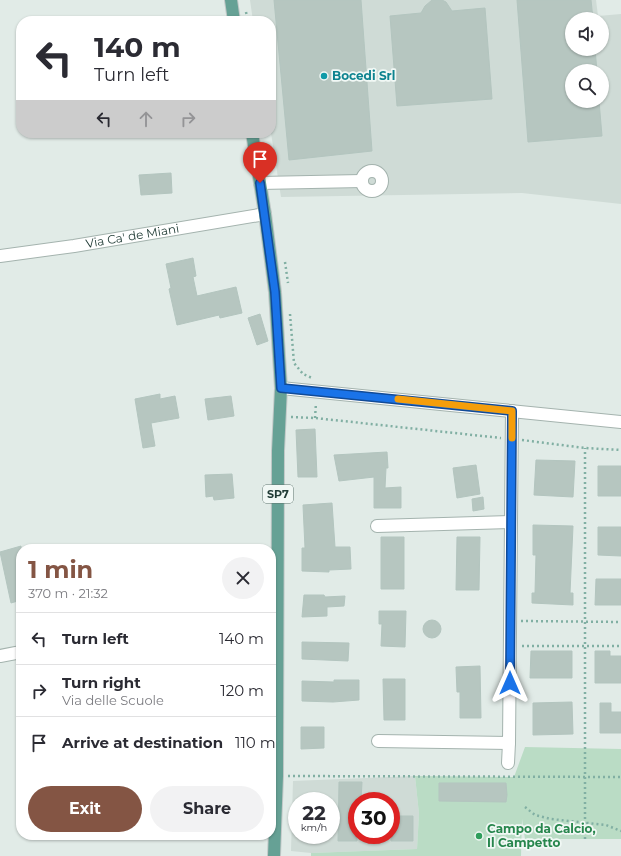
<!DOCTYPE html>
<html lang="en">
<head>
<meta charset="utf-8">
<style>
  body { margin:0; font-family:Montserrat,sans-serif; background:#f2f2f3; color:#2b2b33; height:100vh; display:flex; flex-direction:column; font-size:15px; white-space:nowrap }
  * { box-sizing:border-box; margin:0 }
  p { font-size:13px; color:#7c7c81 }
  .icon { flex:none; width:22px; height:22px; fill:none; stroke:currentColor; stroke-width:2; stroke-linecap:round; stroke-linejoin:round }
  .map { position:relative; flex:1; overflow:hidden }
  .details { position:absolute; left:16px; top:544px; width:260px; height:296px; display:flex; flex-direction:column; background:#fff; border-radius:16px; box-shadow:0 1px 3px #0004 }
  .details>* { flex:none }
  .guide { position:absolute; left:16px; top:16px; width:260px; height:122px; border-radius:16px; box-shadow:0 1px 3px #0004; background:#fff; color:#2b2b33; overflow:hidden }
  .fabs { position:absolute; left:565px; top:12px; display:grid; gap:8px }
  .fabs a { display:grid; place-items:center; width:44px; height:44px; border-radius:50%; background:#fff; box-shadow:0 1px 3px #0004; font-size:20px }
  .speed { position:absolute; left:288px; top:792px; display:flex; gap:8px; font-size:20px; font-weight:700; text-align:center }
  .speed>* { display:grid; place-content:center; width:52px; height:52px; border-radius:50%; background:#fff; box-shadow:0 1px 3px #0004; line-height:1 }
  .speed small { font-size:10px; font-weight:400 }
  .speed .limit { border:6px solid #d22; background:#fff; color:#111 }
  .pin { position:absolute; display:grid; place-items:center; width:34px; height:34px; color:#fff; margin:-41px -17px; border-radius:50% 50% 50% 0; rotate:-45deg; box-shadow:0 0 4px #0007 }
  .pin .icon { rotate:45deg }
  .me { position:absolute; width:44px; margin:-22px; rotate:0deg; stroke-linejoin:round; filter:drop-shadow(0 0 3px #0008) }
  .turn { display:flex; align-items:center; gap:14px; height:84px; padding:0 12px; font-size:18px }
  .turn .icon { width:52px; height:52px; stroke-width:2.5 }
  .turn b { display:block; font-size:28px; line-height:34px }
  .lanes { display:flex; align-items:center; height:38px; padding:0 12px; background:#0003; justify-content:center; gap:20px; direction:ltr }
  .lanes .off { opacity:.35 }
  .round { display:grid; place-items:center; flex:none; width:42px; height:42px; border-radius:21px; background:#f2f2f3 }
  .summary { display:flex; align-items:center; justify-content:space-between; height:68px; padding:0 12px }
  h1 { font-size:24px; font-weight:700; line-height:30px; color:#845544 }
  .primary-button { display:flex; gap:8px; margin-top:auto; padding:8px 12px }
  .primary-button a { flex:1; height:46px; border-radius:24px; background:#845544; color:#fff; font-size:16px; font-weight:700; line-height:46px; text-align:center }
  .primary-button a+a { background:#f2f2f3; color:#2b2b33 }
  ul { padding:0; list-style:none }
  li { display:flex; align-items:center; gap:12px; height:52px; padding:0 12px; border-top:1px solid #e1e1e2 }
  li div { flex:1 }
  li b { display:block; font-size:15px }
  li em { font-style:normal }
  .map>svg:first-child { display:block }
  .built { fill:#cfdbd6; fill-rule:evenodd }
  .green { fill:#badcc5 }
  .building { fill:#b6c6c0; stroke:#b3c5bf }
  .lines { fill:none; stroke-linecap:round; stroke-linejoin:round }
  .minor-casing { stroke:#a4b3ae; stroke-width:14 }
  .major-casing { stroke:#c1c8c7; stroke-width:14 }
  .path { stroke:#81afa3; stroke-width:2.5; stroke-dasharray:2 3; stroke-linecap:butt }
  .minor { stroke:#fff; stroke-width:12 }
  .major { stroke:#66a195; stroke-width:12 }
  .route-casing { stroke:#114b97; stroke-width:10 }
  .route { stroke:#1a73e8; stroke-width:7 }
  .slow { stroke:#f59e0b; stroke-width:7 }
  .culture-dot { fill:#0f9aa8; stroke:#f1f8f5; stroke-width:1.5 }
  .leisure-dot { fill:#2e9e5b; stroke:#f1f8f5; stroke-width:1.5 }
  .labels { text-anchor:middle; stroke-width:3.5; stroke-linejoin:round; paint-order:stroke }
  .shield { fill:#f1f8f5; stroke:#5f746f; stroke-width:1 }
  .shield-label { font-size:11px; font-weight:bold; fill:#213c36 }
  .culture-label { font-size:12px; font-weight:bold; fill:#0d838f; stroke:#f1f8f5; text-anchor:start }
  .street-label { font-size:12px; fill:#213c36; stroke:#f1f8f5 }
  .leisure-label { font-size:12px; font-weight:bold; fill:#27864d; stroke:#f1f8f5; text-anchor:start }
</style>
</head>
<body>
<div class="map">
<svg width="621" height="856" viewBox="0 0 621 856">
  <rect width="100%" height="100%" fill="#e1ebe7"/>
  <!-- built -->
  <path class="built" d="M 250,0 L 596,0 L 598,16 L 621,14 L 621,204 L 522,193 L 281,197 L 271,133 L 271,21 L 253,21 ZM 572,19 L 602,19 L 602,49 L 572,49 ZM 572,71 L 602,71 L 602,101 L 572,101 Z
    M 415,776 L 419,814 L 417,849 L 311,853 L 291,851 L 293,781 ZM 297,801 L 331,801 L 331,835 L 297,835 ZM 357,801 L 391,801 L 391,835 L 357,835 Z"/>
  <!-- green -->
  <path class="green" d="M 525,747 L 621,749 L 621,839 L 525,839 L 522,819 L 521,856 L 311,856 L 311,853 L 417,849 L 419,814 L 415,776 L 514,777 Z"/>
  <!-- building -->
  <path class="building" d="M 274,0 L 361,0 L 372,151 L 289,160 Z
    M 432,0 L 442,0 L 446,2 L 452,11 L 485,8 L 492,99 L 397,106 L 390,16 L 421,13 L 425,6 Z
    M 517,0 L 591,0 L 593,19 L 572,19 L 572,49 L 595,49 L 597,71 L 572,71 L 572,101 L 599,101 L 602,136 L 528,142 Z
    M 171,173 L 172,193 L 141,195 L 139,175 Z
    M 193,258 L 196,276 L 193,277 L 197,296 L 236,287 L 242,313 L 220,318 L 219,315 L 177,325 L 169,289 L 171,288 L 166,264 Z
    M 260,314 L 268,341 L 257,345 L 248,318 Z
    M 160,394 L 160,399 L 175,396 L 179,418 L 151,423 L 155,446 L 143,448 L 135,399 Z
    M 231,396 L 234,416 L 208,420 L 205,399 Z
    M 315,429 L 317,477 L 298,477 L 296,430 Z
    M 387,452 L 388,468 L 386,468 L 385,488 L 401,487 L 401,508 L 374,508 L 374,477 L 339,481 L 334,455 Z
    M 536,460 L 575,461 L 573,497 L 534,495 Z
    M 476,465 L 480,494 L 457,498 L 453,468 Z
    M 598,466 L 621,466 L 621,496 L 598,496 Z
    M 232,474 L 234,498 L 214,500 L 213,496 L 206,497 L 205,475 Z
    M 483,497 L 484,509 L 473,511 L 472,499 Z
    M 332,503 L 335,547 L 350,547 L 351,569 L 329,570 L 329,572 L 302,571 L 302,548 L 305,548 L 303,505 Z
    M 533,525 L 573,526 L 570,593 L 573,593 L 573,605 L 532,603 L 532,593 L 535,593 L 536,555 L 533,555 Z
    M 598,527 L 621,527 L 621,556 L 598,555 Z
    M 381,537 L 404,537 L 404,589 L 381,589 Z
    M 457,537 L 480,537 L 479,590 L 456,590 Z
    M 21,546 L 21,600 L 11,603 L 0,552 Z
    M 596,579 L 621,579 L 621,605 L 595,605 Z
    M 304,595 L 324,595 L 325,597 L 345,596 L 344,606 L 327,607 L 327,616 L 302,617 Z
    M 379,611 L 406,611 L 405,647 L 381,646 L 382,624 L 379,624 Z
    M423 629a9 9 0 1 1 18 0a9 9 0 1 1-18 0Z
    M 302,642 L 349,643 L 348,661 L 302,659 Z
    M 531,651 L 572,651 L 572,678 L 530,678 Z
    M 595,651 L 610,651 L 610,656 L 621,656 L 621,683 L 595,683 Z
    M 480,666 L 481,718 L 460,718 L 460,692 L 457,692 L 456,667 Z
    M 383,679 L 405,679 L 405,720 L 384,720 Z
    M 334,680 L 359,680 L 359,700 L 333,702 L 302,701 L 302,681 L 334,682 Z
    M 572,702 L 573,734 L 533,735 L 533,703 Z
    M 600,703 L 611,703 L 611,712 L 621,712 L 621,733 L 600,733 Z
    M 301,727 L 324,727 L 324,748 L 301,749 Z
    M 339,782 L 362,782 L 361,801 L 357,801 L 357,841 L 338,841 Z
    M 439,783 L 506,783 L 507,795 L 506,802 L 439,801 Z
    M 394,816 L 413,816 L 413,841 L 391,841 L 391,824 L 393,824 Z"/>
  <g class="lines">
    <defs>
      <g id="minor">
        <circle cx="372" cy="181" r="10"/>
        <path d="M 260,183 L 362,181"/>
        <path id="s1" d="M 0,256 L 74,246 L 265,214"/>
        <path d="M 281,388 L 621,422"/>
        <path d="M 377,526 L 511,522"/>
        <path d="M 0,656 L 21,652"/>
        <path d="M 378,741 L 509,743 L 512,411"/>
        <path d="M 508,763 L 509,743"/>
      </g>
      <path id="major" d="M 231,0 L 234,21
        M 252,133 L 265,214 L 275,292 L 281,388 L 278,451 L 277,776 L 274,856"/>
    </defs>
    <!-- minor casing -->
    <use href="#minor" class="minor-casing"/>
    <!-- major casing -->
    <use href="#major" class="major-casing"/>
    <!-- path -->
    <path class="path" d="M 246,12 L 248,21
      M 285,262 L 288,283
      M 290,314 L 294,363 L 303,374 L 312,378
      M 291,417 L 315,418 L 501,438
      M 315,418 L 316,403
      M 522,440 L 585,448 L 621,450
      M 521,621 L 621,622
      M 522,646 L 621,646
      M 288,776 L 621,777
      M 525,807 L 535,815 L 551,819 L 606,825 L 621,831
      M 585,839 L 585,448"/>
    <!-- minor -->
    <use href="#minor" class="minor"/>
    <!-- major -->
    <use href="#major" class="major"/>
  </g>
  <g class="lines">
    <defs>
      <path id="route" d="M 260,183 L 275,292 L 281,388 L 512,411 L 510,683"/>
    </defs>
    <!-- route casing -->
    <use href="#route" class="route-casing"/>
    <!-- route -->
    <use href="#route" class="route"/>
    <!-- slow -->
    <path class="slow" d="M 398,399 L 512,411 L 512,438"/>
  </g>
  <!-- markers -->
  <circle class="culture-dot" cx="324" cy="76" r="4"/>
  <circle class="leisure-dot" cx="479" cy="836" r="4"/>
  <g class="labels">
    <!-- shield labels -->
    <rect class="shield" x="263" y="485" width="30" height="18" rx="3"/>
    <g class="shield-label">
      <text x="278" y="498">SP7</text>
    </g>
    <!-- culture labels -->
    <g class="culture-label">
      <text x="332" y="80">Bocedi Srl</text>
    </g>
    <!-- street labels -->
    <g class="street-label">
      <text dy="4" stroke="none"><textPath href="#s1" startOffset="134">Via Ca' de Miani</textPath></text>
    </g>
    <!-- leisure labels -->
    <g class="leisure-label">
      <text x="487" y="833">Campo da Calcio,<tspan x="487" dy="14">Il Campetto</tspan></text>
    </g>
  </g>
</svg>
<div class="fabs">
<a><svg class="icon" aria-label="sound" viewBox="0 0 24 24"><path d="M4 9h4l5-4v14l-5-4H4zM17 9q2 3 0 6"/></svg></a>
<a><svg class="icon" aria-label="search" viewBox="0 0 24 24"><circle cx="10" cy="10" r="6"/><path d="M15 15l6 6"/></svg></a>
</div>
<div class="speed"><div>22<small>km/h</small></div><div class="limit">30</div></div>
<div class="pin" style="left:260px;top:183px;background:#d93025"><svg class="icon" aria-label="arrive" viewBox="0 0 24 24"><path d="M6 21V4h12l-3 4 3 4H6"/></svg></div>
<svg class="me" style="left:510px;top:683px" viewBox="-20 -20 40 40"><path d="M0-17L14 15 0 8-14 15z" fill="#1a73e8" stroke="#fff" stroke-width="4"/></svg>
<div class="guide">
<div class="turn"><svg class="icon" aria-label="left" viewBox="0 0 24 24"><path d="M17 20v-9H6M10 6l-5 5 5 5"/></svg><div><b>140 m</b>Turn left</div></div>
<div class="lanes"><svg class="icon" aria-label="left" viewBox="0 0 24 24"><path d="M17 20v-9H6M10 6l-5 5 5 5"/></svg><svg class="icon off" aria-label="ahead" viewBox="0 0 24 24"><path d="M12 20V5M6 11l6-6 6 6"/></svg><svg class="icon off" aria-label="right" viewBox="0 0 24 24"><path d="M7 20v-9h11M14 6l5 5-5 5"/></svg></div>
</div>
<section class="details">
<div class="summary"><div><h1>1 min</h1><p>370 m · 21:32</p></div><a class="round"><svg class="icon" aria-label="close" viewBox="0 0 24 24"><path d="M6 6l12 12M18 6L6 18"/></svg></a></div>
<ul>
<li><svg class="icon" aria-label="left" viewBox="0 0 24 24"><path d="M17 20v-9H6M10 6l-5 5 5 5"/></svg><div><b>Turn left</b></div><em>140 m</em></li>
<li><svg class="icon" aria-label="right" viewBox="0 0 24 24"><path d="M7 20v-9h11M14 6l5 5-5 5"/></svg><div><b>Turn right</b><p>Via delle Scuole</p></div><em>120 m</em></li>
<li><svg class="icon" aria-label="arrive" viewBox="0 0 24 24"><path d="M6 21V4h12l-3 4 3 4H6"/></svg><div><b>Arrive at destination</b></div><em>110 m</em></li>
</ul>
<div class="primary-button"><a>Exit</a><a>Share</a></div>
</section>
</div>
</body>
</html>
